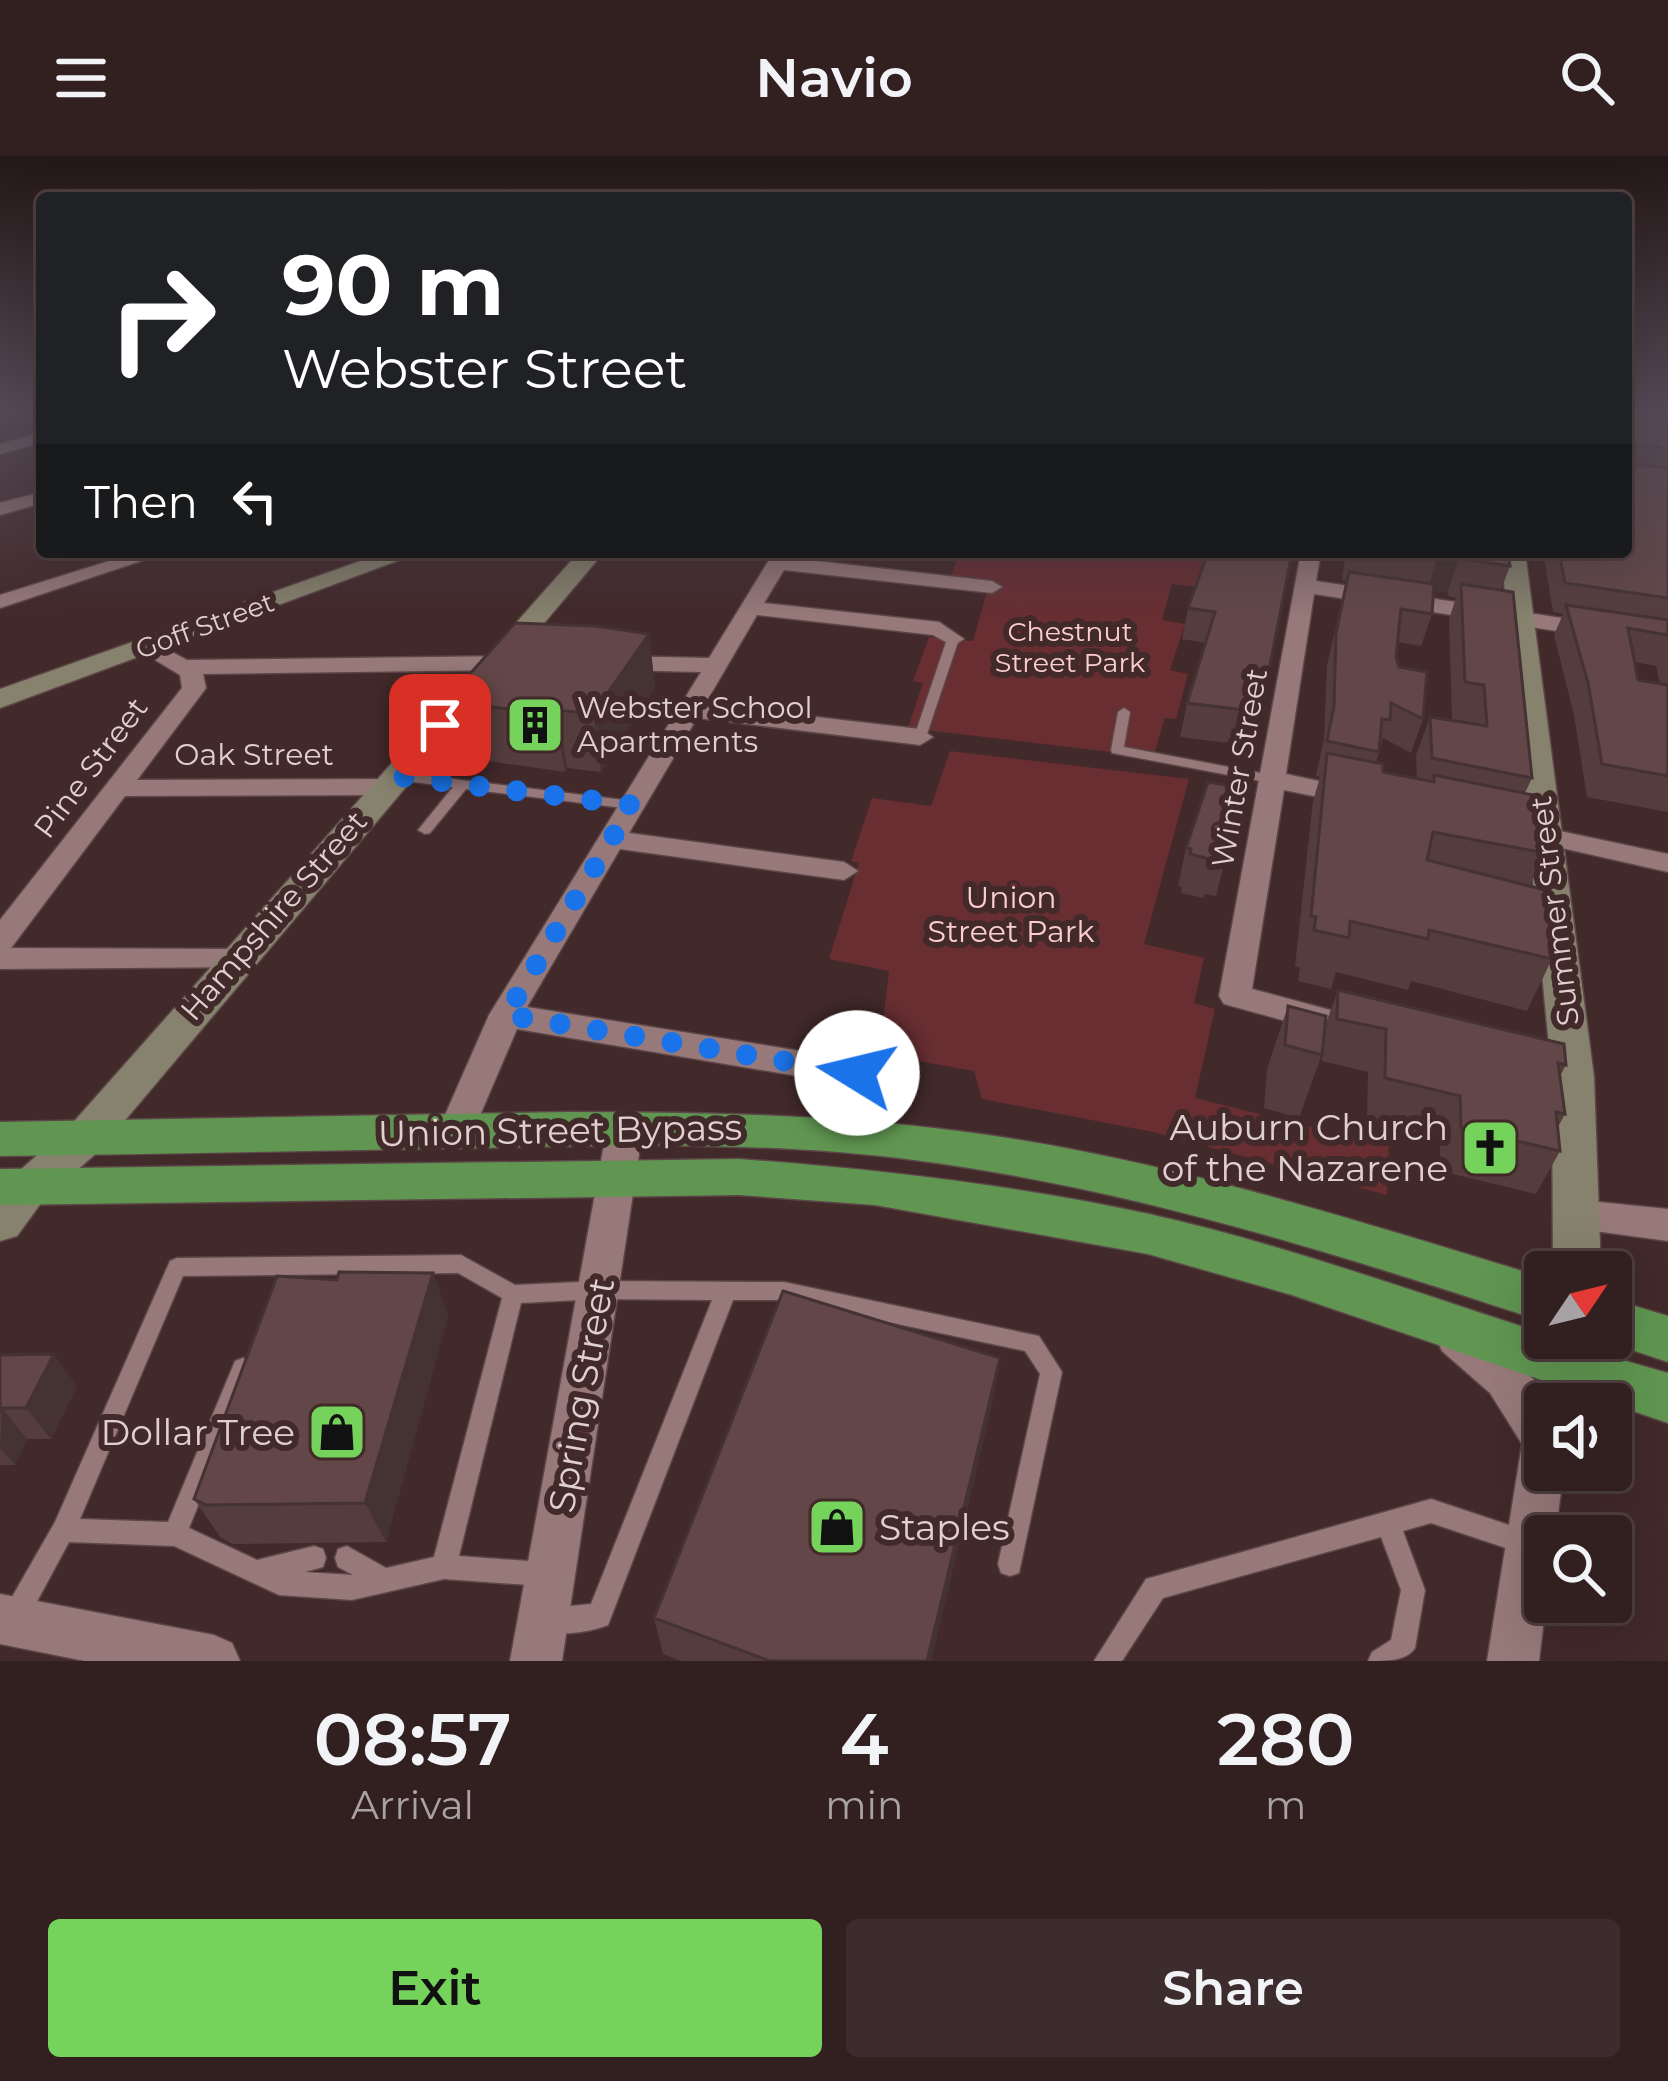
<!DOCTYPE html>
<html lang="en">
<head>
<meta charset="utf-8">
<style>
  body { margin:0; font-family:Montserrat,sans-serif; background:#3d2c2d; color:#f1f3f6; height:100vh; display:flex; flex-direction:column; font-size:45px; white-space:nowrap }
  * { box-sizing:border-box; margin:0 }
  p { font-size:39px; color:#a8a2a5 }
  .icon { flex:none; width:66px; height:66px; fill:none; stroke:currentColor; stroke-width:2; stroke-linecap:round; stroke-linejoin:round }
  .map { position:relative; height:1505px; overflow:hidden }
  .details { display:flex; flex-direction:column; background:#321f20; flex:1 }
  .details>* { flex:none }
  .top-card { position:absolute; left:36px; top:36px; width:1596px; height:366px; border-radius:12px; box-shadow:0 12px 48px #0002,0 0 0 3px #4d3d3e; background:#202124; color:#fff; overflow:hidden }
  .needle { width:78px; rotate:55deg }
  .tools { position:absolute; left:1524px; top:1095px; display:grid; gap:24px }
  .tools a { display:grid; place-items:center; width:108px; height:108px; border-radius:12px; background:#321f20; box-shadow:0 12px 48px #0002,0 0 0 3px #4d3d3e; font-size:60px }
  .pin { position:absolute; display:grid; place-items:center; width:102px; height:102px; color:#fff; margin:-51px; border-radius:24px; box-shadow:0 6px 18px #0006 }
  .me { position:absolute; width:132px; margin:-66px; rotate:279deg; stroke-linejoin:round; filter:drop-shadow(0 0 9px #0008) }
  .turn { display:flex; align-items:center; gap:42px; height:252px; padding:0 48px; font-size:54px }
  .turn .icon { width:156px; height:156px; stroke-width:2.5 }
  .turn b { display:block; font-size:84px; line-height:102px }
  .then { display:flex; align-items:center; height:114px; padding:0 48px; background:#0003; gap:24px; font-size:45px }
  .eta { display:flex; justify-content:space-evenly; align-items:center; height:204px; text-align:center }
  .eta b { font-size:72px; font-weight:600; line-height:84px }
  .button { display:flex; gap:24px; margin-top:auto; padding:24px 48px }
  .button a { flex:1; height:138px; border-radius:12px; background:#75d25b; color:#111; font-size:48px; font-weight:600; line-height:138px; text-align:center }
  .button a+a { background:#3d2c2d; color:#f1f3f6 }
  header { display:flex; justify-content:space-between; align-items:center; height:156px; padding:0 48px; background:#321f20; font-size:54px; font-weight:600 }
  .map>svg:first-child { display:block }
  .green { fill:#682e32 }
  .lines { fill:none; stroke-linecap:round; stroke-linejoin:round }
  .lane-casing { stroke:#5c4647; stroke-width:3 }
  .street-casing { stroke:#5c4647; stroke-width:3 }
  .secondary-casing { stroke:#5c4647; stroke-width:3 }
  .highway-casing { stroke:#5c4647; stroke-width:3 }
  .lane { fill:#977979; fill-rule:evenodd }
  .street { fill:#977979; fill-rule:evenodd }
  .secondary { fill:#86826d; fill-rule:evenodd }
  .highway { fill:#609651; fill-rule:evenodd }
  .wall { fill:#553d3e; fill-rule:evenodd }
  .shaded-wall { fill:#453232 }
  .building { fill:#634748; stroke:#453232; stroke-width:3 }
  .route { stroke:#1a73e8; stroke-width:21; stroke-dasharray:0 37.8 }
  .labels { text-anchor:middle; stroke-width:12; stroke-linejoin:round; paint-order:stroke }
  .far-street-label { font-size:27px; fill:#e1d0d0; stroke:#42292a }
  .far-park-label { font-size:27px; fill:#fccece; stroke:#42292a }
  .poi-label { font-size:30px; fill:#e1d0d0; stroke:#42292a; text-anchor:start }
  .street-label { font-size:30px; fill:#e1d0d0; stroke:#42292a }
  .park-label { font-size:30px; fill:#fccece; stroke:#42292a }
  .near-poi-label { font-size:36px; fill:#e1d0d0; stroke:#42292a; text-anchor:end }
  .near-street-label { font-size:36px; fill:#e1d0d0; stroke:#42292a }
</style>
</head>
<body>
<header><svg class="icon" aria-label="menu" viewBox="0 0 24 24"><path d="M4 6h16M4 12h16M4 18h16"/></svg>Navio<svg class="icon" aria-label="search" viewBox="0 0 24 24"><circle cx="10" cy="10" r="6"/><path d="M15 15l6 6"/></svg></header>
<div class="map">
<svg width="1668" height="1505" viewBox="0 0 1668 1505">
  <rect width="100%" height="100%" fill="#42292a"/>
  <!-- green -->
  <path class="green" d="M 960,396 L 1209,396 L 1196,431 L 1172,428 L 1162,464 L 1185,468 L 1170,514 L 1188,518 L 1176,563 L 1165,562 L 1153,601 L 908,572 L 923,527 L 913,525 L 929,481 L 973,485 L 990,425 L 951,421 Z
    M 950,595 L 1189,623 L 1144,788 L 1204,802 L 1194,847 L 1215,853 L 1195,942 L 1389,990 L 1387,1039 L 1153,976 L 982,943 L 974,915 L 879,898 L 889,815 L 829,803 L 859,707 L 851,705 L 872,642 L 931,650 Z"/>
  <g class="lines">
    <defs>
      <path id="lane" d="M 953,480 L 959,483 L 926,581 L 924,584 L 916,584 L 914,581 L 947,483 Z
        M 1124,552 L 1130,556 L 1124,591 L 1271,619 L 1278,623 L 1271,627 L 1112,597 L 1111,594 L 1118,556 Z
        M 396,616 L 632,645 L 639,649 L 632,653 L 466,633 L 430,677 L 425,678 L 418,674 L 453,631 L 391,623 L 389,620 Z
        M 461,1099 L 515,1129 L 599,1125 L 784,1126 L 1039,1180 L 1062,1216 L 1019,1417 L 1010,1420 L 1001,1417 L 998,1408 L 1040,1218 L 1025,1195 L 784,1144 L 733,1144 L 608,1469 C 590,1476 559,1481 541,1474 L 537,1465 L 541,1456 L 550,1452 L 591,1448 L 712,1144 L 599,1143 L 521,1147 L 459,1400 L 543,1406 L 552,1409 L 555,1418 L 552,1427 L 543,1430 L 444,1423 L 352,1444 L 279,1439 L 174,1390 L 69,1386 L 26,1466 L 17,1470 L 8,1466 L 4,1457 L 8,1448 L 55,1366 L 170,1105 L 177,1102 ZM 458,1117 L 502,1142 L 434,1401 L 386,1412 L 347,1390 L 338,1393 L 335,1402 L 338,1411 L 353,1419 L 305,1416 L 323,1411 L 326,1402 L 323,1393 L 314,1390 L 257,1404 L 189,1372 L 254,1212 L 251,1205 L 243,1202 L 235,1205 L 168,1366 L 80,1363 L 183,1120 Z
        M 1431,1343 L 1527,1375 L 1535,1379 L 1539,1387 L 1535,1395 L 1527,1399 L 1431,1367 L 1403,1375 L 1425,1434 L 1415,1492 C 1407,1505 1386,1505 1368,1505 L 1372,1496 L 1391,1484 L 1401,1434 L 1381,1381 L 1163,1442 L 1122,1505 L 1094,1505 L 1146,1423 Z"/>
      <path id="street" d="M 42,276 L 42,286 L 0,298 L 0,288 Z
        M 42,336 L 42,347 L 0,359 L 0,347 Z
        M 138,396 L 168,396 L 0,452 L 0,439 Z
        M 774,396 L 794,396 L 790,402 L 992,425 L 1002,431 L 992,437 L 784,414 L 764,447 L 939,466 L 964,483 L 953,490 L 933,479 L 757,459 L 705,548 L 920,573 L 933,581 L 920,589 L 697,562 L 629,677 L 844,706 L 858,715 L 844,724 L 620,693 L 527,851 L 857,904 L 869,908 L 874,917 L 869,926 L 857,930 L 517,873 L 469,985 L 456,989 L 443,985 L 438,975 L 489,859 L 701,516 L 615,514 L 603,507 L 615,500 L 709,502 Z
        M 1301,396 L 1321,396 L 1316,425 L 1668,478 L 1668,492 L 1314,438 L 1286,618 L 1366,635 L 1370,641 L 1357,649 L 1284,634 L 1252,833 L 1334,855 L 1339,863 L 1334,871 L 1322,875 L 1224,848 L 1219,840 Z
        M 148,483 L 187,504 L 519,500 L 531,507 L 519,514 L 203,518 L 206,532 L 137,624 L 386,623 L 399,631 L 386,639 L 125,640 L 11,792 L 235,793 L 246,797 L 251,804 L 246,811 L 0,813 L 0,764 L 182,532 L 180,519 L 140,495 L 140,485 Z
        M 1527,668 L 1668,698 L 1668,716 L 1517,682 L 1513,676 Z
        M 625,958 L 638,962 L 643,972 L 562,1505 L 510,1505 L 607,972 L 612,962 Z
        M 1579,1044 L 1668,1053 L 1668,1085 L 1565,1071 L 1560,1060 L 1565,1049 Z
        M 1457,1163 C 1483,1173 1541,1220 1547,1248 C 1550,1263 1545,1295 1545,1314 L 1564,1314 L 1555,1380 L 1545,1380 L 1546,1446 L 1539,1505 L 1487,1505 L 1522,1288 L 1490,1237 L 1442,1195 L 1436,1182 L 1442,1169 Z
        M 0,1438 L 214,1479 L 232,1487 L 240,1505 L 85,1505 L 0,1488 Z"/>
      <path id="secondary" d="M 386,396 L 421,396 L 0,552 L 0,533 Z
        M 579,396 L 604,396 L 100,994 L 44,1043 L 17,1080 L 0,1085 L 0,1032 L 70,970 Z
        M 1501,396 L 1525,396 L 1594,921 L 1601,1116 L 1553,1116 L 1552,921 Z"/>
      <path id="highway" d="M 569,956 C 709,956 849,959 988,979 C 1178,1007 1362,1066 1545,1122 L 1545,1166 C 1338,1098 1131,1032 914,1004 C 768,985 618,989 471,992 C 314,995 157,998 0,1000 L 0,966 Z
        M 739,1003 C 876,1013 1015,1029 1149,1058 C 1283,1088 1414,1136 1545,1178 L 1545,1182 L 1668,1217 L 1668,1267 L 1292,1139 L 1148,1098 L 875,1049 L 739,1039 L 0,1049 L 0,1013 Z
        M 1611,1143 L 1668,1160 L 1668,1206 L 1596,1182 L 1611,1182 Z"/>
    </defs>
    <!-- lane casing -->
    <use href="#lane" class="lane-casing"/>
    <!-- street casing -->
    <use href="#street" class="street-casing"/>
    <!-- secondary casing -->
    <use href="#secondary" class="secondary-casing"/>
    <!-- highway casing -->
    <use href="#highway" class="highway-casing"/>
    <!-- lane -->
    <use href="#lane" class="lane"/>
    <!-- street -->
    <use href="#street" class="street"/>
    <!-- secondary -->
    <use href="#secondary" class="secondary"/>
    <!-- highway -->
    <use href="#highway" class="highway"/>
  </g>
  <!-- wall -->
  <path class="wall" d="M 1626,254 L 1668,260 L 1668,656 L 1587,641 L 1574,559 L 1554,479 L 1563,458 L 1553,456 L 1543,396 L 1626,396 ZM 1635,506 L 1656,510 L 1660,528 L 1638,524 Z
    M 1208,396 L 1261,556 L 1252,590 L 1180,581 L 1187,547 L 1206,487 L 1182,483 L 1188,452 Z
    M 1346,396 L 1508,396 L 1510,410 L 1501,434 L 1532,622 L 1525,637 L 1545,697 L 1530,730 L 1555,791 L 1551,799 L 1552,803 L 1527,855 L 1411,825 L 1408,834 L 1336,816 L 1331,833 L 1298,825 L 1300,812 L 1295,810 L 1313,645 L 1320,621 L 1316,620 L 1324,583 L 1327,509 L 1346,425 L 1342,424 ZM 1448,435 L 1448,440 L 1456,442 L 1449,463 L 1452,563 L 1470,566 L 1430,561 L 1416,599 L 1417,622 L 1383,616 L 1376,607 L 1383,582 L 1411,597 L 1423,563 L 1399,511 L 1396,501 L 1398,486 L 1421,490 L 1432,458 L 1434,436 Z
    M 649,478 L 655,532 L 601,616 L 567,612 L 565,616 L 467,602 L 454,546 L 462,534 L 461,528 Z
    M 1243,632 L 1216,740 L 1205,738 L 1204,742 L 1181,737 L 1182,731 L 1178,730 L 1186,692 Z
    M 1338,834 L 1566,909 L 1560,920 L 1565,958 L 1558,971 L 1560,995 L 1536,1038 L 1440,1015 L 1440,983 L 1367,965 L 1368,916 L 1322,905 L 1322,898 L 1299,962 L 1264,952 L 1267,913 L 1288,850 L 1325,870 Z
    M 433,1117 L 448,1160 L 386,1386 L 233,1388 L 221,1382 L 194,1343 L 337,1124 Z
    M 0,1199 L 77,1230 L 51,1283 L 27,1283 L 15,1309 L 0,1309 Z
    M 1000,1202 L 993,1244 L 931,1505 L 681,1505 L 663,1498 L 654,1462 Z"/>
  <!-- shaded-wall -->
  <path class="shaded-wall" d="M 1460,398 L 1448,435 L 1426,437 L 1438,400 Z
    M 649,478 L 655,532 L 601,616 L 593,558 Z
    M 558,554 L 567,612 L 565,616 L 555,559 Z
    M 433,1117 L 448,1160 L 386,1386 L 365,1347 Z
    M 54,1198 L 77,1230 L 51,1283 L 26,1252 Z
    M 1000,1202 L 993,1244 L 931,1505 L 927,1505 Z
    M 2,1252 L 27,1283 L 15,1309 L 0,1292 Z"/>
  <!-- building -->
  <path class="building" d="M 1626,254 L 1668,260 L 1668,292 L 1637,289 L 1632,305 L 1636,309 L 1668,312 L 1668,442 L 1565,427 L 1559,396 L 1626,396 Z
    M 1208,396 L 1292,396 L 1261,556 L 1187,547 L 1215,456 L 1188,452 Z
    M 1412,396 L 1508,396 L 1510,410 L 1461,403 L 1460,398 L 1438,400 Z
    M 1349,416 L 1434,428 L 1432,458 L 1401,453 L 1396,501 L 1399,511 L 1427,516 L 1423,563 L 1391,547 L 1390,564 L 1382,563 L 1379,596 L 1327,585 L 1334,550 L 1336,477 Z
    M 1461,428 L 1513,436 L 1532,622 L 1432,602 L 1430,561 L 1487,570 L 1484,529 L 1465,526 Z
    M 1566,449 L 1668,464 L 1668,479 L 1628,472 L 1638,524 L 1668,529 L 1668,620 L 1602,608 L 1588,527 Z
    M 515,467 L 596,470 L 649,478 L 593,558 L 558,554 L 555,559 L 454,546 L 465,530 L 461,528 Z
    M 1327,597 L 1383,608 L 1383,616 L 1434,626 L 1434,619 L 1538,640 L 1545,697 L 1433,676 L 1427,704 L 1545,734 L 1555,791 L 1550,790 L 1552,803 L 1429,774 L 1428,783 L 1350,765 L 1349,782 L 1314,774 L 1316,761 L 1311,760 Z
    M 1208,626 L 1243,632 L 1226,702 L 1214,699 L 1213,704 L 1190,698 L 1191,693 L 1186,692 Z
    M 1338,834 L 1564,888 L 1566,909 L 1558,907 L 1565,958 L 1556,956 L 1560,995 L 1461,972 L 1460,940 L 1385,922 L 1386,873 L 1337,863 Z
    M 1288,850 L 1326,860 L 1322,899 L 1285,889 Z
    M 339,1116 L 433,1117 L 365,1347 L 206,1349 L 194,1343 L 277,1120 L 337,1124 Z
    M 783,1135 L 1000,1202 L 927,1505 L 770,1505 L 654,1462 Z
    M 54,1198 L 26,1252 L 2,1252 L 0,1255 L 0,1199 Z"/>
  <!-- sky -->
  <linearGradient id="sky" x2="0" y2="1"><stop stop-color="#241717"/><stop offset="0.55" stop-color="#544955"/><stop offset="1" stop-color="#544955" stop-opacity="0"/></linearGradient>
  <rect width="1668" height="464" fill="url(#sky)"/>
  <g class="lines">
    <!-- route -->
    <path class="route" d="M 440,569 L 396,620 L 632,649 L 506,859 L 857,917"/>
  </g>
  <!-- icons -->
  <defs>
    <symbol id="building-square" viewBox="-11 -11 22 22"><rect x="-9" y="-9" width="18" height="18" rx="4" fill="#75d25b" stroke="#42292a"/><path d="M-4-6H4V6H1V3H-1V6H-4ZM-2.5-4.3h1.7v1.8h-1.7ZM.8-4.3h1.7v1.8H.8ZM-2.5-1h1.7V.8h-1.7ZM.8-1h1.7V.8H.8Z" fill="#111"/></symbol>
    <symbol id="church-square" viewBox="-11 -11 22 22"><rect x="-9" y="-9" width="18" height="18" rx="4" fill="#75d25b" stroke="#42292a"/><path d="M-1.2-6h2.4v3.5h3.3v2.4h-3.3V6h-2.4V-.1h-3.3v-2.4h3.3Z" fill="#111"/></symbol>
    <symbol id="shop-square" viewBox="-11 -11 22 22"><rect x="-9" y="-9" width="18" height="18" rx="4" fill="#75d25b" stroke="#42292a"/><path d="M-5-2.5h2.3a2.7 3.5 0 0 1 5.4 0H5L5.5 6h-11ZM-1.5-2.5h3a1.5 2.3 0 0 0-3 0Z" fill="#111"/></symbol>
  </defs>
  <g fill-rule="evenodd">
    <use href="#building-square" x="502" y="536" width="66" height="66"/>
    <use href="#church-square" x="1457" y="959" width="66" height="66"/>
    <use href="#shop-square" x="304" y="1243" width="66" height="66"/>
    <use href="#shop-square" x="804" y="1338" width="66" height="66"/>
  </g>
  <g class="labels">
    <!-- far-street labels -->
    <g class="far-street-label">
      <text transform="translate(205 470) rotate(-20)" y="9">Goff Street</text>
    </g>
    <!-- far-park labels -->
    <g class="far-park-label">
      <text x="1070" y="485">Chestnut<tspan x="1070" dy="31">Street Park</tspan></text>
    </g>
    <!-- poi labels -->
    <g class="poi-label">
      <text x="577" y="562">Webster School<tspan x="577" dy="34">Apartments</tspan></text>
    </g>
    <!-- street labels -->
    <g class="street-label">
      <text x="254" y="609">Oak Street</text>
      <text transform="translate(91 612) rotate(-53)" y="10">Pine Street</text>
      <text transform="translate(1240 612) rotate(-80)" y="10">Winter Street</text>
      <text transform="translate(1555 755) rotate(-97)" y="10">Summer Street</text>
      <text transform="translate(274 760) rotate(-49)" y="10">Hampshire Street</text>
    </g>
    <!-- park labels -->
    <g class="park-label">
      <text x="1011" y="752">Union<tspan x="1011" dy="34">Street Park</tspan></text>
    </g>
    <!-- near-poi labels -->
    <g class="near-poi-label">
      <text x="1448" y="984">Auburn Church<tspan x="1448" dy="41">of the Nazarene</tspan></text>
      <text x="295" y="1289">Dollar Tree</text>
      <text x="879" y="1384" text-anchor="start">Staples</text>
    </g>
    <!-- near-street labels -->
    <g class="near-street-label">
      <text transform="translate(560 974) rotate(-1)" y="13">Union Street Bypass</text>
      <text transform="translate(581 1239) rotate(-80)" y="13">Spring Street</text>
    </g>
  </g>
</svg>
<div class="tools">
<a><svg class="needle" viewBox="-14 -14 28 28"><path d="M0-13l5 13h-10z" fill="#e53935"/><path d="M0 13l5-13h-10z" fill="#a8a2a5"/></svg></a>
<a><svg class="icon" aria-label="sound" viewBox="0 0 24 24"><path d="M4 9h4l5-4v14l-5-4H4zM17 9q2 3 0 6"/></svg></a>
<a><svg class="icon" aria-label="search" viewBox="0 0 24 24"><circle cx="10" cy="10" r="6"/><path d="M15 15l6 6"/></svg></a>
</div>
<div class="pin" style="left:440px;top:569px;background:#d93025"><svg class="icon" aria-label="arrive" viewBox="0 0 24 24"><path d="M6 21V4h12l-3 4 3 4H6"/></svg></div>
<svg class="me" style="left:857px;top:917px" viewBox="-20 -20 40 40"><circle r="19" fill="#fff"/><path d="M0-13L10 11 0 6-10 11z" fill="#1a73e8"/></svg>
<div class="top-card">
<div class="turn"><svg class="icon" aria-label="right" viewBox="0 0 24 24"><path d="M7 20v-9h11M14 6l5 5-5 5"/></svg><div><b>90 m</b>Webster Street</div></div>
<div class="then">Then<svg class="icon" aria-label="left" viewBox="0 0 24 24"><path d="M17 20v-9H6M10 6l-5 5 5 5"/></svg></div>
</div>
</div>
<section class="details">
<div class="eta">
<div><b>08:57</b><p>Arrival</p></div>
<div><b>4</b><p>min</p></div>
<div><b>280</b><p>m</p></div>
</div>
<div class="button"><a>Exit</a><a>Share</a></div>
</section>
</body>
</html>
